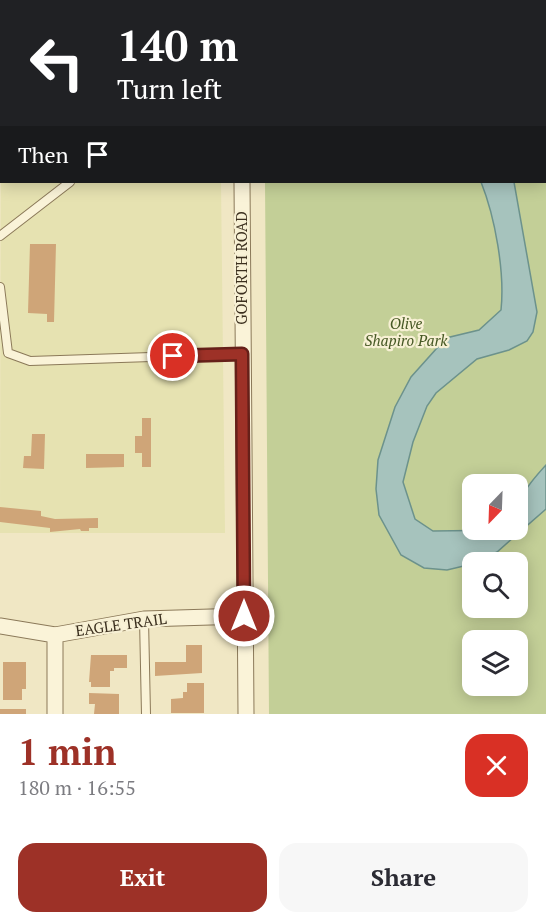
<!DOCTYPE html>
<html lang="en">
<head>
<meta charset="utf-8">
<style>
  body { margin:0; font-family:"PT Serif",serif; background:#f7f7f7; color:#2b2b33; height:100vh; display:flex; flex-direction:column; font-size:22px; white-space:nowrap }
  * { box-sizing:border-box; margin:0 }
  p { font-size:20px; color:#7c7c81 }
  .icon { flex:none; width:33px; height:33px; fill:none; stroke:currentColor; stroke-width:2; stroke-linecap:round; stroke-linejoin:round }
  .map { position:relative; height:714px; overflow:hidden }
  .drawer { display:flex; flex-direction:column; background:#fff; flex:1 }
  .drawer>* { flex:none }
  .banner { position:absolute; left:0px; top:0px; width:546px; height:183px; box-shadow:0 3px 15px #0003; background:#202124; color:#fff; overflow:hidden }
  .needle { width:39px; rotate:203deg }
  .tools { position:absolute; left:462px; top:474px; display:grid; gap:12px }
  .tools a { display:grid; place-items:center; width:66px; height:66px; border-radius:12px; background:#fff; box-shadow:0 3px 15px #0003; font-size:30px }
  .pin { position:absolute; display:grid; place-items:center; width:51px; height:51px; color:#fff; margin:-26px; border:3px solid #fff; border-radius:50%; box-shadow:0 2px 6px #0007 }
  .me { position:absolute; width:66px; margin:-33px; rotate:0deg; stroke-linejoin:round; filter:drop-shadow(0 0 4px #0008) }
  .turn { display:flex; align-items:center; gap:21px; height:126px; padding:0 18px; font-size:27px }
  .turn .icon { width:78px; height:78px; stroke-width:2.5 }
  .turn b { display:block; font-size:42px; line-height:51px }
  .then { display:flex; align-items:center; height:57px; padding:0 18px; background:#0003; gap:12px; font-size:22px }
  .round { display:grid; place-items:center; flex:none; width:63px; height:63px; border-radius:18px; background:#f7f7f7 }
  .headline { display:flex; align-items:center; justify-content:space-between; height:102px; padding:0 18px }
  h1 { font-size:36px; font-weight:600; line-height:45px; color:#9d3127 }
  .button { display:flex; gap:12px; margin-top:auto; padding:12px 18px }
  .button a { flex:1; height:69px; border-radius:18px; background:#9d3127; color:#fff; font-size:24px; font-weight:600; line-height:69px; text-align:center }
  .button a+a { background:#f7f7f7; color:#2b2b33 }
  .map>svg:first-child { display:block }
  .farmland { fill:#e6e2b1 }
  .green { fill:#c3cf97; fill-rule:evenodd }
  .water { fill:#a6c3bd; stroke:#6c928c; stroke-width:1.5 }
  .building { fill:#cfa578 }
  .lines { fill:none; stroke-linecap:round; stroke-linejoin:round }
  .lane-casing { stroke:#8b7959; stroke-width:10 }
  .street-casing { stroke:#8b7959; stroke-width:17 }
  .secondary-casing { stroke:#6d593d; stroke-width:23 }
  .path { stroke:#8b7959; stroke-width:2; stroke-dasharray:4.5 3; stroke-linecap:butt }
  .lane { stroke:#faf3d8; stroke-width:8 }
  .street { stroke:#faf3d8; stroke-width:15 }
  .secondary { stroke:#faf3d8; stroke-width:21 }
  .route-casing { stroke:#662019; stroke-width:15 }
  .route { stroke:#9d3127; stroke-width:10 }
  .labels { text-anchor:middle; stroke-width:4.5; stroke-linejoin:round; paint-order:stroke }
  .street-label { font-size:15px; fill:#3b2f1e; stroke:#f7f0d4 }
  .park-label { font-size:15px; font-style:italic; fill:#465824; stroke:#f7f0d4 }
</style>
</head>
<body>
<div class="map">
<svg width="546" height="714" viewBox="0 0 546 714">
  <rect width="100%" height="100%" fill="#f0e7c4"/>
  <!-- farmland -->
  <path class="farmland" d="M 1,54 L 2,182 L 221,182 L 225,533 L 0,533 Z"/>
  <!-- green -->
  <path class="green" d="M 251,0 L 546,0 L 546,714 L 269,714 L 265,182 L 544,182 L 544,2 ZM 472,484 L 518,484 L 518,530 L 472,530 ZM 472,562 L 518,562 L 518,608 L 472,608 ZM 472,640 L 518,640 L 518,686 L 472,686 Z"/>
  <!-- water -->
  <path class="water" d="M 481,182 L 514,182 L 537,312 L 533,332 L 527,341 L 509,350 L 477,359 L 436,393 L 427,406 L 413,442 L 403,482 L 415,519 L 433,531 L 518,530 C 518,496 524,489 546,465 L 546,509 L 497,552 L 472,564 L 447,570 L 424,568 L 401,555 L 379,515 L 376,489 L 378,460 L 395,407 L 411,377 L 446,338 L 479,330 L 501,310 C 505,272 495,217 481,182 Z"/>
  <!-- building -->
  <path class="building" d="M 30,244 L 56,244 L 54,322 L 47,322 L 47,314 L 28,313 Z
    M 142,418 L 151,418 L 151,467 L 142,467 L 142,453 L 135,453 L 135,436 L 142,436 Z
    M 32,434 L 45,434 L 44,469 L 23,468 L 24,456 L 31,456 Z
    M 86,454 L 124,454 L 124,467 L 86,468 Z
    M 0,507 L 41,511 L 41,516 L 55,519 L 98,518 L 98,528 L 89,528 L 89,531 L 81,531 L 80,529 L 50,532 L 50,528 L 0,522 Z
    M 186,645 L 202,645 L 202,673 L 155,676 L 155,662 L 186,662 Z
    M 91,655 L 127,655 L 127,668 L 114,668 L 114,671 L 110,671 L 110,687 L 91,687 L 91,682 L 89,682 Z
    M 3,662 L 26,662 L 26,689 L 22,689 L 22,700 L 3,700 Z
    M 187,683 L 204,683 L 204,713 L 171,713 L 171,699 L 183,698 L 183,692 L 187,692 Z
    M 89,693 L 119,694 L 119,714 L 94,714 L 95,704 L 89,704 Z
    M 0,709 L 26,709 L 26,714 L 0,714 Z"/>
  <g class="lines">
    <defs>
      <path id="lane" d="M 0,236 L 70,182
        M 0,287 L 8,353 L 30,361 L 242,354
        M 144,619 L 146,714"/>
      <path id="street" d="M 238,0 L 238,2
        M 242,182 L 246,714
        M 0,626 L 55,635 L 144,619 L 244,616
        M 55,635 L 55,714"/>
      <path id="secondary" d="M 76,2 L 79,0
        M 0,41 L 2,40"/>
    </defs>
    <!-- lane casing -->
    <use href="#lane" class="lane-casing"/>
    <!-- street casing -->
    <use href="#street" class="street-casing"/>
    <!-- secondary casing -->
    <use href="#secondary" class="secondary-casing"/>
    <!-- path -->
    <path class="path" d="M 42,2 L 45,0
      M 0,22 L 2,21"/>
    <!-- lane -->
    <use href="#lane" class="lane"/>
    <!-- street -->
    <use href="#street" class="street"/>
    <!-- secondary -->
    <use href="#secondary" class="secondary"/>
  </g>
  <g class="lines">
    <defs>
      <path id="route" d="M 173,356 L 242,354 L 244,616"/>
    </defs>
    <!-- route casing -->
    <use href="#route" class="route-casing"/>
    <!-- route -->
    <use href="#route" class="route"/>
  </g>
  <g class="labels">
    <!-- street labels -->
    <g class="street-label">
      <text transform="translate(242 268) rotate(-90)" y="5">GOFORTH ROAD</text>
      <text transform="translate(121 625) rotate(-8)" y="5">EAGLE TRAIL</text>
    </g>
    <!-- park labels -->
    <g class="park-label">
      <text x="406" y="329">Olive<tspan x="406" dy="17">Shapiro Park</tspan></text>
    </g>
  </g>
</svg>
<div class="tools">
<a><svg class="needle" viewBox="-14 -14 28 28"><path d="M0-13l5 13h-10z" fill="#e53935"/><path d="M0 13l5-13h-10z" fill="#7c7c81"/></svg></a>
<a><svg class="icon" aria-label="search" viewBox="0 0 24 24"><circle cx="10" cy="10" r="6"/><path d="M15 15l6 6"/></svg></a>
<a><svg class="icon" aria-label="layers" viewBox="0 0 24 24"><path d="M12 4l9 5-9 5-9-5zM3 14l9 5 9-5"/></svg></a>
</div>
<div class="pin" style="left:173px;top:356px;background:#d93025"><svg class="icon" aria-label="arrive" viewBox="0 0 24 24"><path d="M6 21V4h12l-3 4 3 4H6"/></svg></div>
<svg class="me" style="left:244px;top:616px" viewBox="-20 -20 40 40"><circle r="17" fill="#9d3127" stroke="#fff" stroke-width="3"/><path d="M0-11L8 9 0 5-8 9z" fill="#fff"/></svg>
<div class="banner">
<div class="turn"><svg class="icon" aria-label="left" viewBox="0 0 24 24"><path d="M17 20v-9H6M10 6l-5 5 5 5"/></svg><div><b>140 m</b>Turn left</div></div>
<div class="then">Then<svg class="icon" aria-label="arrive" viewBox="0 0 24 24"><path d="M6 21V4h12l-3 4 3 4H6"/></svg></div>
</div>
</div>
<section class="drawer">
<div class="headline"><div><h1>1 min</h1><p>180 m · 16:55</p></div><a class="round" style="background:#d93025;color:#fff"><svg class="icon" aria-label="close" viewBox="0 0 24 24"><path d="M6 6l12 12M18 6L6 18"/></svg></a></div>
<div class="button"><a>Exit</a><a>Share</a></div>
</section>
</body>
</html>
